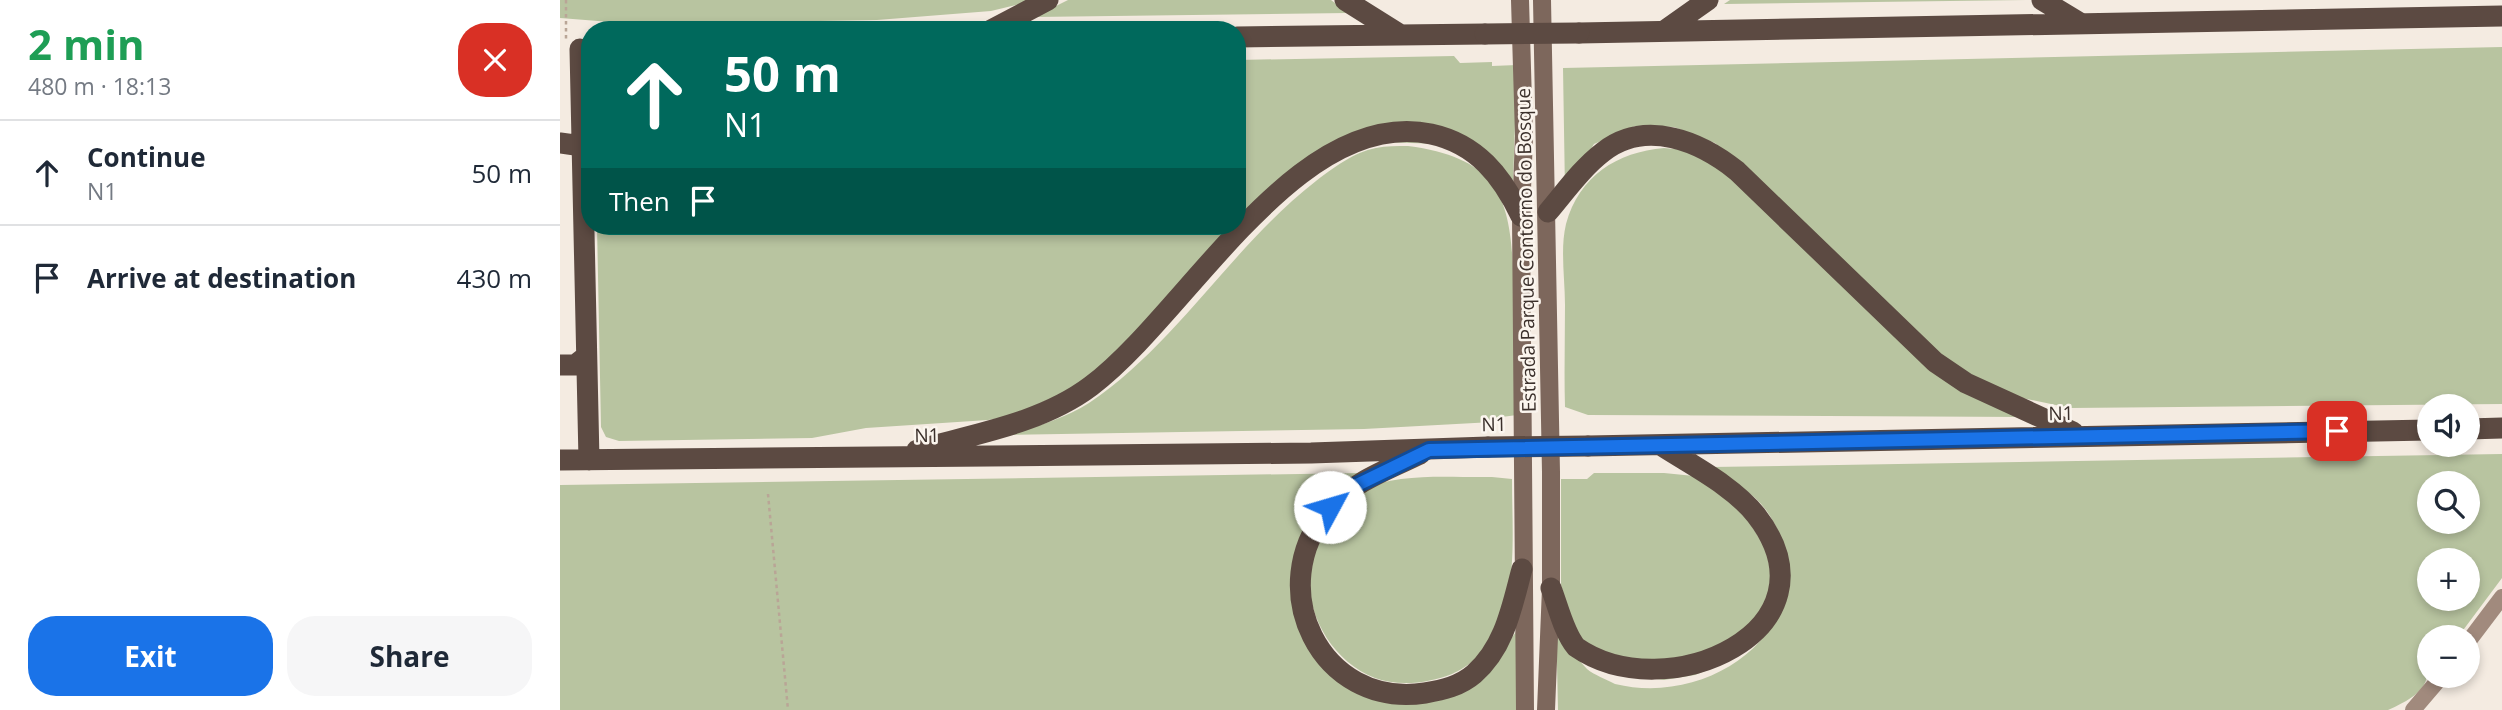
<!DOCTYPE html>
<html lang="en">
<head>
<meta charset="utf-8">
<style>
  body { margin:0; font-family:"Open Sans",sans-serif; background:#f6f6f7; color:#1f2937; height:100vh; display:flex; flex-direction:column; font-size:26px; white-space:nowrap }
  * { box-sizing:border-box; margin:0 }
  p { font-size:23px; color:#747a83 }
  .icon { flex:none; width:38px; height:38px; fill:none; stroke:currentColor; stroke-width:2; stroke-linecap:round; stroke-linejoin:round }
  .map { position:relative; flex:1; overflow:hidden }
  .details { display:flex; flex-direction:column; background:#fff; width:560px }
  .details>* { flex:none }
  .banner { position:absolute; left:21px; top:21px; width:665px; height:214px; border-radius:28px; box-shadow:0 4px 10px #0003; background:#00695c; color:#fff; overflow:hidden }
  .buttons { position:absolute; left:1857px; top:394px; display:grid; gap:14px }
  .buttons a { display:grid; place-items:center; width:63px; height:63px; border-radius:50%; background:#fff; box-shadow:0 4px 10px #0003; font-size:35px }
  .pin { position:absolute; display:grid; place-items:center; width:60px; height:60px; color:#fff; margin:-30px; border-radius:14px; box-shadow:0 4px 10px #0006 }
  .me { position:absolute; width:77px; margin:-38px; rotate:51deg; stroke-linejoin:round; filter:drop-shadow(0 0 5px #0008) }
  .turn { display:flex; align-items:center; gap:24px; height:147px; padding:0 28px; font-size:32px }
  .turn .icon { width:91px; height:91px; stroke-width:2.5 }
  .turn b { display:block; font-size:49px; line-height:60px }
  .then { display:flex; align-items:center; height:66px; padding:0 28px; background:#0003; gap:14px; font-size:26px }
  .round { display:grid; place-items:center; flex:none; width:74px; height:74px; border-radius:28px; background:#f6f6f7 }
  .headline { display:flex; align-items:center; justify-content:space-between; height:119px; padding:0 28px }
  h1 { font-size:42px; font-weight:700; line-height:52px; color:#1e9e55 }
  .primary-button { display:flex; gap:14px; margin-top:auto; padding:14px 28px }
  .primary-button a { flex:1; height:80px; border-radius:28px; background:#1a73e8; color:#fff; font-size:28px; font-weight:700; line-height:80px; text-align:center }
  .primary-button a+a { background:#f6f6f7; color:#1f2937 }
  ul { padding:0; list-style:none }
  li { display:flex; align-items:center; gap:21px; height:105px; padding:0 28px; border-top:2px solid #e0e1e3 }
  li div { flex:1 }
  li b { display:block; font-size:26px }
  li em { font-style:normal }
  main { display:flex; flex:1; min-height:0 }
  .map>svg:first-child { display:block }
  .grass { fill:#b8c4a0; fill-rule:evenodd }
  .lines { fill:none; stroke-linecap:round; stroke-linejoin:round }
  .path { stroke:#b9a596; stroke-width:2.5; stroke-dasharray:3.5 3.5; stroke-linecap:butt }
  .secondary { stroke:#a18a7d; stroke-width:16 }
  .primary { stroke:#7d675c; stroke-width:18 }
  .highway { stroke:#5c4a42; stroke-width:21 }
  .highway-bridge { stroke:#5c4a42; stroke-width:21 }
  .route-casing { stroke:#114b97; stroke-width:18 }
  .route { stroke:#1a73e8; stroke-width:12 }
  .labels { text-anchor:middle; stroke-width:5; stroke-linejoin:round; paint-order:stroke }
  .street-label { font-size:19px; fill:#3b302b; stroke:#fbf5ee }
</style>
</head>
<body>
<main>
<section class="details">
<div class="headline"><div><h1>2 min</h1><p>480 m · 18:13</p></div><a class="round" style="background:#d93025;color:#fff"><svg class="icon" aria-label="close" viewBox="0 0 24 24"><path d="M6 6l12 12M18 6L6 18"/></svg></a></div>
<ul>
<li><svg class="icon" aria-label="ahead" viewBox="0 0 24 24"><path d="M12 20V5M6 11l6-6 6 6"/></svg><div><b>Continue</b><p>N1</p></div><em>50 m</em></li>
<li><svg class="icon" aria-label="arrive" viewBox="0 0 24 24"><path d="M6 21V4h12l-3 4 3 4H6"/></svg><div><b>Arrive at destination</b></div><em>430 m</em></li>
</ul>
<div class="primary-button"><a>Exit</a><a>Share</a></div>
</section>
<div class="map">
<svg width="1942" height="710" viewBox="0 0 1942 710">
  <rect width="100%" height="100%" fill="#f4ebe1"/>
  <!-- grass -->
  <path class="grass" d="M 0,0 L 476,0 L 431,11 L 317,20 L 76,24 L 0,18 Z
    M 508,0 L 771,0 L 788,13 L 474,17 Z
    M 1170,0 L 1466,0 L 1164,4 Z
    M 1942,47 L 1942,404 L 1510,408 L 1443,394 L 1394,368 L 1155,143 L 1114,127 L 1075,126 L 1034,144 L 1005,191 L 1003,68 Z
    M 894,56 L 900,63 L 932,62 L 932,66 L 957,65 L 953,183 L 914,145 L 787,141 L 538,377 L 452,416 L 428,420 L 306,428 L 252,438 L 59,441 L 46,437 L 41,427 L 37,226 L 677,226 L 677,60 Z
    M 848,146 C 949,159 952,209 954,298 C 955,337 956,376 957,415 L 934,418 L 933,422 L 804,429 L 445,435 C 473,428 504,419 529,403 C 617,344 672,246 756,181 C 773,168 794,152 816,148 C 826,146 837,146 848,146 Z
    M 1104,148 L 1125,150 L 1167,172 L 1380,375 L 1467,417 L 1028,415 L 1005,407 C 1004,373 1005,339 1005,305 C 1005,279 1000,249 1006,224 C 1019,176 1057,152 1104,148 Z
    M 1942,454 L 1942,578 L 1898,637 L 1869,637 C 1869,681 1872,690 1828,710 L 998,710 L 996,620 C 1005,637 1013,655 1027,669 C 1034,675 1046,679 1055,684 C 1163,710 1276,610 1206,510 C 1193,492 1170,480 1152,467 ZM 1869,483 L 1908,483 L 1908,522 L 1869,522 ZM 1869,560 L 1908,560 L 1908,598 L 1869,598 Z
    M 802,473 C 789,482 774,491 763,502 C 730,533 738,579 739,620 L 812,694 L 924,677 L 958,629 L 959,710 L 0,710 L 0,485 Z
    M 1034,473 L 1104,473 L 1134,476 L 1178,504 L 1211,557 L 1211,591 L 1176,654 L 1163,664 L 1135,675 L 1104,680 L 1074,676 L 1032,651 L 1013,630 L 1001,585 L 1001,479 L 1027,479 Z
    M 932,477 L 952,479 C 952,531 958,588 935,636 C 927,652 908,667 892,674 C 869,683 839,687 815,678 C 754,654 726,569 771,520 C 780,511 790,496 801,490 C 840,472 890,478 932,477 Z"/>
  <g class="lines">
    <!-- path -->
    <path class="path" d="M 6,0 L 6,39
      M 208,494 L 228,710"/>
    <!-- secondary -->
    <path class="secondary" d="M 1908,642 L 1942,597
      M 1853,710 L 1882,676"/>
    <!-- primary -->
    <path class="primary" d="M 960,0 L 964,136 L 961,216 L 965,710
      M 982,0 L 991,472 L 991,588 L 986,710"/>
    <!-- highway -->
    <path class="highway" d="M 785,0 L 839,34
      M 1482,0 L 1520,23
      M 431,30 L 488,0
      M 1104,31 L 1148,0
      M 1019,33 L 1942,16
      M 677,37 L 925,34
      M 20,49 L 29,460
      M 0,143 L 22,146
      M 988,212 C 1005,192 1022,168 1043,152 C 1086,118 1141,142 1177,171 L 1375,362 L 1406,383 L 1513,432
      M 0,365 L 15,365 L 24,358
      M 1908,429 L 1942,428
      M 1028,446 L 1869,430
      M 357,450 C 415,434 482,423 531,386 C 626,315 737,106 871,134 C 917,144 942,176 961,216
      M 860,454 C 829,469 792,482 769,509 C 702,587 760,709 865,693 C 883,690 900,686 914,674 C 945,647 952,606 962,569
      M 0,460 L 751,453 L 928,447
      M 991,588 C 998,606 1004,633 1016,647 C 1106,710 1285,630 1196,515 C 1173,486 1133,466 1102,446"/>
    <!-- highway-bridge -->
    <path class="highway-bridge" d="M 925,34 L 1019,33
      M 928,447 L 1028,446"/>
  </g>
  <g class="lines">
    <defs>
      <path id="route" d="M 770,507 L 797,485 L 869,450 L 1777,431"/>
    </defs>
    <!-- route casing -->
    <use href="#route" class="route-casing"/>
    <!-- route -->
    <use href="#route" class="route"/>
  </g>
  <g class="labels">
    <!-- street labels -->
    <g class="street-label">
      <text transform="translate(966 250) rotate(-91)" y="7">Estrada Parque Contorno do Bosque</text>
      <text transform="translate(1501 413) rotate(-1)" y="7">N1</text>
      <text transform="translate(934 424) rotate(-1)" y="7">N1</text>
      <text transform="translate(367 435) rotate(-1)" y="7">N1</text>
    </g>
  </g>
</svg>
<div class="buttons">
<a><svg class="icon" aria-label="sound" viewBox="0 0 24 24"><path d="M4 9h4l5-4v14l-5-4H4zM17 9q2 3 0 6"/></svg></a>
<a><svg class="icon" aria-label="search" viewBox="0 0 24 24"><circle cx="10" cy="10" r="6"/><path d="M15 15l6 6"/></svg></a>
<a>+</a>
<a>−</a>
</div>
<div class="pin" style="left:1777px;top:431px;background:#d93025"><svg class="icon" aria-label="arrive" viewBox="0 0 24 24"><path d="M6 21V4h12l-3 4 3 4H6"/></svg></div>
<svg class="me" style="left:770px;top:507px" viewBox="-20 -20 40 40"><circle r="19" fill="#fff"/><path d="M0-13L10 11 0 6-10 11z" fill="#1a73e8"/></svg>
<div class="banner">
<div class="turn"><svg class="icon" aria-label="ahead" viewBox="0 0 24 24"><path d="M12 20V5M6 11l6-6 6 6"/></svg><div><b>50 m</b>N1</div></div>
<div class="then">Then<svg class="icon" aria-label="arrive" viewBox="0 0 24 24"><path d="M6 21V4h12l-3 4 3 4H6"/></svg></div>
</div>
</div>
</main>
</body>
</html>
